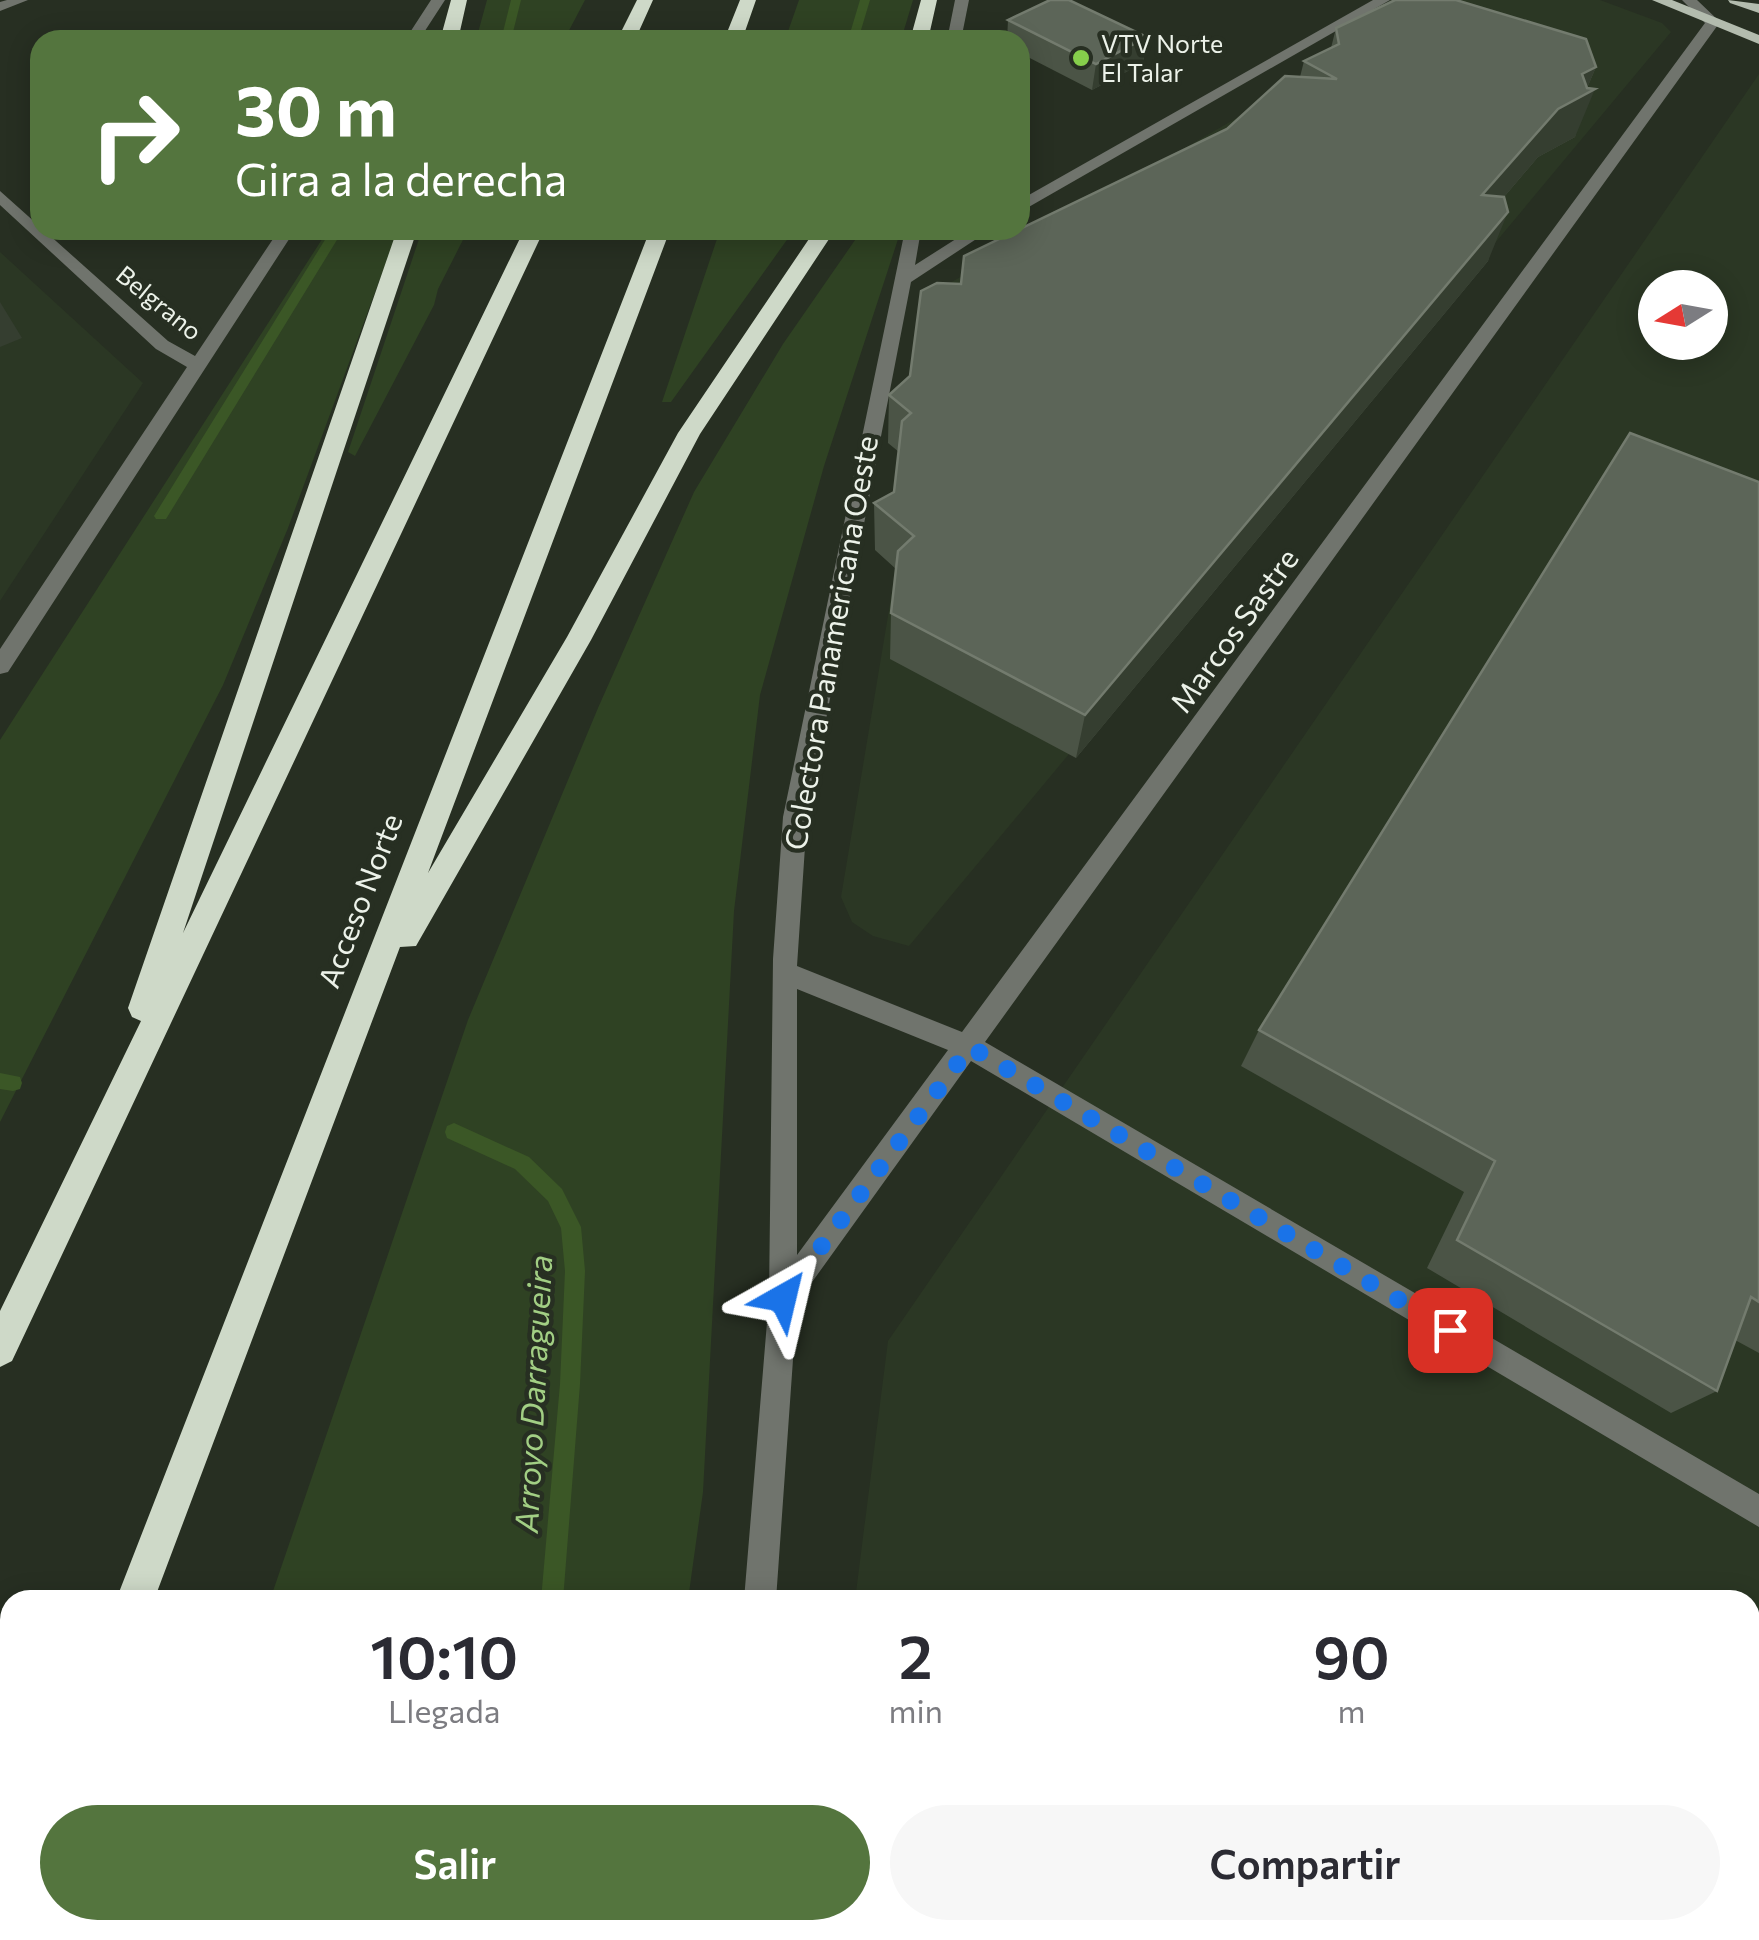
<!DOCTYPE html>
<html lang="es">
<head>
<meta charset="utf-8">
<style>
  body { margin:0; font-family:Commissioner,sans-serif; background:#f7f7f7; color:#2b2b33; height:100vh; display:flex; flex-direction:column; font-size:38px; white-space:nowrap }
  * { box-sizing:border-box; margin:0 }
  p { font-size:32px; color:#7c7c81 }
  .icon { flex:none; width:55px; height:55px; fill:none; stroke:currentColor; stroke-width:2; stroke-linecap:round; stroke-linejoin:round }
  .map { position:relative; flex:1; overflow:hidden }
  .sheet { position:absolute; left:0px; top:1590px; width:1760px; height:350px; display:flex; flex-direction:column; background:#fff; border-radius:30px 30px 0 0; box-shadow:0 5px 25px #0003 }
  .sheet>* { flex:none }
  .guide { position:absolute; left:30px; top:30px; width:1000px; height:210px; border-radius:30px; box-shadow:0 5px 25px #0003; background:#54753e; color:#fff; overflow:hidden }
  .needle { width:65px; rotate:259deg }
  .controls { position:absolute; left:1638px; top:270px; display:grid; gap:20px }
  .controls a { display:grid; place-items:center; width:90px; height:90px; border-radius:50%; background:#fff; box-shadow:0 5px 25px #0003; font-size:50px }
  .pin { position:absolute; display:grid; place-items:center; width:85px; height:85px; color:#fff; margin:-42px; border-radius:20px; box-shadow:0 5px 15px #0006 }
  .me { position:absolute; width:110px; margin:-55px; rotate:37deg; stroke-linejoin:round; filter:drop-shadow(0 0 8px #0008) }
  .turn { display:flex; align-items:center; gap:35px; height:210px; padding:0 40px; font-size:45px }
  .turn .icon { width:130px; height:130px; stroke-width:2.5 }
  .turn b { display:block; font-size:70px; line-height:85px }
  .eta { display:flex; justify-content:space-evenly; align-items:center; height:170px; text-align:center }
  .eta b { font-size:60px; font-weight:600; line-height:70px }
  .cta { display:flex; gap:20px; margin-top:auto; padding:20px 40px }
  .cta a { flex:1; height:115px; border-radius:60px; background:#54753e; color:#fff; font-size:40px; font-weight:600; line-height:115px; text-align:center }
  .cta a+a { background:#f7f7f7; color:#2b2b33 }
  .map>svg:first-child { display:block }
  .built { fill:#2b3724; fill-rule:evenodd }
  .green { fill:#2f4223 }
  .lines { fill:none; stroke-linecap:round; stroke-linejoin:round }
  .stream { fill:#3b5726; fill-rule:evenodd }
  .minor { fill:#70746d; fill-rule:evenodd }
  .major { fill:#b3bcae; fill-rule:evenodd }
  .highway { fill:#ced9c8; fill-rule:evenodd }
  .wall { fill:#4b5446 }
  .shaded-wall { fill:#353e30 }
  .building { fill:#5c6558; stroke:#737b6e; stroke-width:2.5 }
  .route { stroke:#1a73e8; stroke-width:18; stroke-dasharray:0 32.4 }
  .poi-dot { fill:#86cf4b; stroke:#272f22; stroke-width:4 }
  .labels { text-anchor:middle; stroke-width:9; stroke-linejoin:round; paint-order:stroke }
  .far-poi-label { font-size:25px; fill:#ecf2e9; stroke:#272f22; text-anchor:start }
  .far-street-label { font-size:25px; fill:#ecf2e9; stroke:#272f22 }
  .street-label { font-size:30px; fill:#ecf2e9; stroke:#272f22 }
  .water-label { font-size:32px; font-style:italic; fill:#a2cf84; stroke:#272f22 }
</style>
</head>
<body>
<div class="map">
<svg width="1759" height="1940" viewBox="0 0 1759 1940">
  <rect width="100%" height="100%" fill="#272f22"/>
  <!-- built -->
  <path class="built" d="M 1442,0 L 1600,0 L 1662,23 L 1671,32 L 909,946 L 873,936 L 852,922 L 841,897 L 943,287 Z
    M 1759,74 L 1759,1940 L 812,1940 L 813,1930 L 1750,1930 L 1750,1600 L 855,1600 L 888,1341 ZM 1655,288 L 1710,288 L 1710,342 L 1655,342 Z
    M 0,252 L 143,383 L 0,601 Z"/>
  <!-- green -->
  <path class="green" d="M 487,0 L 585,0 L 564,40 L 476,40 Z
    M 799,0 L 913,0 L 901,40 L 785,40 Z
    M 328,230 L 398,230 L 288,528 L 223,685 L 0,1122 L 0,740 Z
    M 422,230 L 468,230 L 438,289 L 434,305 L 355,456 L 348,452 Z
    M 720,230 L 794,230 L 671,402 L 662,402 Z
    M 862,230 L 901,230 L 824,466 L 760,695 L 734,911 L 703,1492 L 688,1600 L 270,1600 L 468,1020 L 598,708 L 694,492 L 783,344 Z
    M 157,1930 L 645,1930 L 643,1940 L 154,1940 Z"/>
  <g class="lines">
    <!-- stream -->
    <path class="stream" d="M 511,0 L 521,0 L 511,40 L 501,40 Z
      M 860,0 L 870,0 L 858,40 L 848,40 Z
      M 331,230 L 343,230 L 166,519 L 156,519 L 154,516 Z
      M 0,1073 L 20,1077 L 22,1083 L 20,1089 L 13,1091 L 0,1089 Z
      M 454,1123 L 529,1157 L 562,1189 L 581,1227 L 585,1271 L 580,1384 L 563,1600 L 541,1600 L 560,1384 L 565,1271 L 561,1228 L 548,1201 L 515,1169 L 447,1138 L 445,1132 L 447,1126 Z
      M 520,1930 L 546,1930 L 546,1940 L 520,1940 Z"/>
    <!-- minor -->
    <path class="minor" d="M 7,0 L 28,0 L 0,11 L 0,2 Z
      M 431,0 L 445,0 L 419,40 L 405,40 Z
      M 955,0 L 969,0 L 961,40 L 947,40 Z
      M 1373,0 L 1390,0 L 1020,212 L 1020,200 Z
      M 1682,0 L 1697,0 L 1720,22 L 985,1042 L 1759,1494 L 1759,1527 L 971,1061 L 797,1303 L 776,1600 L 744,1600 L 769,1298 L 773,959 L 783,817 L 905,230 L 921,230 L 915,265 L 970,230 L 990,230 L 911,282 L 807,817 L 797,966 L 962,1032 L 1705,23 ZM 797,989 L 948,1050 L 797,1255 Z
      M 0,191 L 168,341 L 195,356 L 279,230 L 295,230 L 8,672 L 0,674 L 0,649 L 187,367 L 156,349 L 0,205 Z
      M 717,1930 L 753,1930 L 752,1940 L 716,1940 Z"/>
    <!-- major -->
    <path class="major" d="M 1652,0 L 1672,0 L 1759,35 L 1759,44 Z
      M 1728,0 L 1759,4 L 1759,13 L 1730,3 Z"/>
    <!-- highway -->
    <path class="highway" d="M 451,0 L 467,0 L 458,40 L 440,40 Z
      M 637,0 L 653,0 L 635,40 L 617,40 Z
      M 740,0 L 756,0 L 742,40 L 724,40 Z
      M 921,0 L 937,0 L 928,40 L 910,40 Z
      M 397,230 L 417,230 L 183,933 L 524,230 L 544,230 L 12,1361 L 0,1367 L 0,1311 L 141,1021 L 132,1017 L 128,1008 Z
      M 650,230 L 670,230 L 428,873 L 567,637 L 678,433 L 815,230 L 835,230 L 700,434 L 591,640 L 416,946 L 400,947 L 154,1600 L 116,1600 Z
      M 10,1904 L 10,1930 L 29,1930 L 26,1940 L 0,1940 L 0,1908 Z"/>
  </g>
  <!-- wall -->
  <path class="wall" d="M 1008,20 L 1147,37 L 1143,63 L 1092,90 L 1020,53 L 1020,40 L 1007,40 Z
    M 1336,28 L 1596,67 L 1587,88 L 1575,137 L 1538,157 L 1504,197 L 1488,261 L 1076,758 L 890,659 L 891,613 L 896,569 L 875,550 L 874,503 L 894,492 L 899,452 L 888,443 L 889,395 L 910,376 L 961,284 L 1227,129 L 1300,77 L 1304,61 L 1331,48 Z
    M 1759,482 L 1759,1353 L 1735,1340 L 1717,1391 L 1671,1413 L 1427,1268 L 1464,1192 L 1241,1066 L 1259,1030 Z
    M 1750,1768 L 1759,1768 L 1759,1940 L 1685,1940 L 1689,1930 L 1750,1930 Z"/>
  <!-- shaded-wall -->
  <path class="shaded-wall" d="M 1147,37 L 1143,63 L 1092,90 L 1096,64 Z
    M 1596,67 L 1584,95 L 1595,89 L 1575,137 L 1538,157 L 1464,244 L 1482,195 L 1582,74 Z
    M 1508,212 L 1488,261 L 1076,758 L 1085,715 Z
    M 0,302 L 22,338 L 0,347 Z"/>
  <!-- building -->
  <path class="building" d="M 1050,0 L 1069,0 L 1147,37 L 1096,64 L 1008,20 Z
    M 1395,0 L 1456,0 L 1586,39 L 1596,67 L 1582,74 L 1587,88 L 1595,89 L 1558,109 L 1482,195 L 1504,197 L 1508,212 L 1085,715 L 891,613 L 898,551 L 914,536 L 874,503 L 894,492 L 902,421 L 911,413 L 889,395 L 910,376 L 921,291 L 937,283 L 961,284 L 964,256 L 1227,129 L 1285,76 L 1337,79 L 1304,61 L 1339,44 L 1336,28 Z
    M 1630,433 L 1759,482 L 1759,1302 L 1751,1297 L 1717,1391 L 1457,1240 L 1495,1161 L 1259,1030 Z
    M 1759,1894 L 1759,1940 L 1745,1940 L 1748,1930 L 1750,1930 L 1750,1924 Z"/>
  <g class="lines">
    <!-- route -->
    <path class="route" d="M 783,1298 L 970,1047 L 1450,1330"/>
  </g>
  <!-- markers -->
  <circle class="poi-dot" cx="1081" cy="58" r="10"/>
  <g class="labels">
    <!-- far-poi labels -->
    <g class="far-poi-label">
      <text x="1101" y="53">VTV Norte<tspan x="1101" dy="29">El Talar</tspan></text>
    </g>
    <!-- far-street labels -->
    <g class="far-street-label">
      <text transform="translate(159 303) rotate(39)" y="9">Belgrano</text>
    </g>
    <!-- street labels -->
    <g class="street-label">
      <text transform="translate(1235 631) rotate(-54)" y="10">Marcos Sastre</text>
      <text transform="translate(832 643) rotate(-80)" y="10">Colectora Panamericana Oeste</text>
      <text transform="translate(361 901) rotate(-69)" y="10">Acceso Norte</text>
    </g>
    <!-- water labels -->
    <g class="water-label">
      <text transform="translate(534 1394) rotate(-87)" y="11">Arroyo Darragueira</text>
    </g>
  </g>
</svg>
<div class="controls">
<a><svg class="needle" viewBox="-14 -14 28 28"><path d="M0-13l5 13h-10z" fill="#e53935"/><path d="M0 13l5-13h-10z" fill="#7c7c81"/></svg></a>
</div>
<div class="pin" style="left:1450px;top:1330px;background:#d93025"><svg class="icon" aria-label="arrive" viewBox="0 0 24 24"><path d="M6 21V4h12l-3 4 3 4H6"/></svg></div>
<svg class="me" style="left:783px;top:1298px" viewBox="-20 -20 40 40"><path d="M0-17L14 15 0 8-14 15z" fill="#1a73e8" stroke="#fff" stroke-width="4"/></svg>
<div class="guide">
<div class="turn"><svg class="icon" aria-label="right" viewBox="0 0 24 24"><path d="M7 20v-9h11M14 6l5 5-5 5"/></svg><div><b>30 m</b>Gira a la derecha</div></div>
</div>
<section class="sheet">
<div class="eta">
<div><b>10:10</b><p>Llegada</p></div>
<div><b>2</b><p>min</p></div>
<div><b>90</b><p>m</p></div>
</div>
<div class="cta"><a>Salir</a><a>Compartir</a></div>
</section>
</div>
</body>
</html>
